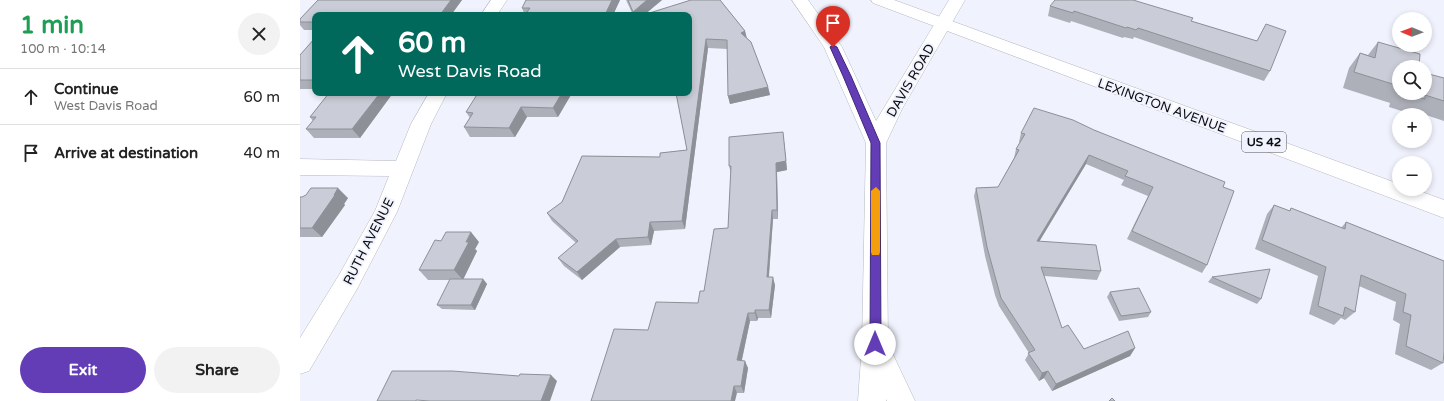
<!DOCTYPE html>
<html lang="en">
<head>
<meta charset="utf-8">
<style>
  body { margin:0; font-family:"Varela Round",sans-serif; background:#f2f2f2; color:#222; height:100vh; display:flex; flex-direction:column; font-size:15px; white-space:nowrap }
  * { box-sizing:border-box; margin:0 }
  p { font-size:13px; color:#767676 }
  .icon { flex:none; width:22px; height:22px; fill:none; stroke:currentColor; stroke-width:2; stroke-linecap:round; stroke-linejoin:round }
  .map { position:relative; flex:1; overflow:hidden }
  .details { display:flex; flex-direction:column; background:#fff; width:300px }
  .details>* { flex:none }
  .hud { position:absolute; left:12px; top:12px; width:380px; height:84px; border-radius:8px; box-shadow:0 2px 6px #0003; background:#00695c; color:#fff; overflow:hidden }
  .needle { width:26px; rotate:271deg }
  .controls { position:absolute; left:1092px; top:12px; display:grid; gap:8px }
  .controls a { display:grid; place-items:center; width:40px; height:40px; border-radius:50%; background:#fff; box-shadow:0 2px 6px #0003; font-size:20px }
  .pin { position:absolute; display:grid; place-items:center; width:34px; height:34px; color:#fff; margin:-41px -17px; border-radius:50% 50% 50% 0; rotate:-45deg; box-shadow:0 0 4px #0007 }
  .pin .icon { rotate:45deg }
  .me { position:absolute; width:44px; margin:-22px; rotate:0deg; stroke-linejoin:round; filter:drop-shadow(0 0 3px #0008) }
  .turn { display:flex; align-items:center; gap:14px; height:84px; padding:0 20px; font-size:18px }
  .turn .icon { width:52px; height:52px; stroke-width:2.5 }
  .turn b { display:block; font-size:28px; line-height:34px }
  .round { display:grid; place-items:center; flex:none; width:42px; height:42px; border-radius:21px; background:#f2f2f2 }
  .summary { display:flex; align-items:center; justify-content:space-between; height:68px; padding:0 20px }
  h1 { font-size:24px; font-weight:800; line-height:30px; color:#1e9e55 }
  .action { display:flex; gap:8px; margin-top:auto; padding:8px 20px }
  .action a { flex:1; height:46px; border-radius:24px; background:#623db6; color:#fff; font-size:16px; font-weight:800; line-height:46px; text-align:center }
  .action a+a { background:#f2f2f2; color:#222 }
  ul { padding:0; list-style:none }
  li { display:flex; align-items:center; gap:12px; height:56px; padding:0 20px; border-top:1px solid #e0e0e0 }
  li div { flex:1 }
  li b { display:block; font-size:15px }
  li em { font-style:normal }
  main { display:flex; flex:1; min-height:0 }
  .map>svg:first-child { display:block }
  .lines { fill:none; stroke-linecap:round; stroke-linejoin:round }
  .minor-casing { stroke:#b6b9c2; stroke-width:1 }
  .major-casing { stroke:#b6b9c2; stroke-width:1 }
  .minor { fill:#fff; fill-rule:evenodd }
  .major { fill:#fff; fill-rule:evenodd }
  .wall { fill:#aeb0b9 }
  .shaded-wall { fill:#8d9096 }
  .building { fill:#cacdd7; stroke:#8d9096 }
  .route { fill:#623db6; stroke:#402876 }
  .slow { fill:#f59e0b }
  .labels { text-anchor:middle; stroke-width:4; stroke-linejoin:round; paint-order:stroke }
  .shield { fill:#f0f3fd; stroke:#505156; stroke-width:1 }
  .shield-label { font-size:12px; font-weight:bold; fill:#0b0c0f }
  .street-label { font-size:13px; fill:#0b0c0f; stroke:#f0f3fd }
</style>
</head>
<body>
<main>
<section class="details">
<div class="summary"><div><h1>1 min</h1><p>100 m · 10:14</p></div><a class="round"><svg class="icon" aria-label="close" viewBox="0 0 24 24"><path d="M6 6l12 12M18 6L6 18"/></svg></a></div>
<ul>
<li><svg class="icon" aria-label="ahead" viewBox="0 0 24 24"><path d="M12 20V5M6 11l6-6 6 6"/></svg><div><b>Continue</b><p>West Davis Road</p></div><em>60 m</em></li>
<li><svg class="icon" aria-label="arrive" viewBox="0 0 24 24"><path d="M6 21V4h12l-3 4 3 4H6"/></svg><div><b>Arrive at destination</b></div><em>40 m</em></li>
</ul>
<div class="action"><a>Exit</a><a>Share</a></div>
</section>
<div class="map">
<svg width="1144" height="401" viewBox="0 0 1144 401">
  <rect width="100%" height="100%" fill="#f0f3fd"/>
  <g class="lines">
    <defs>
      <path id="minor" d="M 191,0 L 207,0 L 197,15 L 181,15 Z
        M 492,0 L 508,0 L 542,47 L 576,121 L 649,0 L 665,0 L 602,109 L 586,143 L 588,344 L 615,401 L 587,401 L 586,399 L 586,401 L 558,401 L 562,344 L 566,143 L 524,47 Z
        M 129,93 L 147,93 L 131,124 L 97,212 L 57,289 L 9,371 L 0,374 L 0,338 L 39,275 L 75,211 L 89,176 L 0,175 L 0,159 L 96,161 L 111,124 Z"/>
      <path id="major" d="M 571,0 L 594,0 L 1099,184 L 1099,189 L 1114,189 L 1144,200 L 1144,218 L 573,3 Z"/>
    </defs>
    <!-- minor casing -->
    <use href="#minor" class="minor-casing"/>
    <!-- major casing -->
    <use href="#major" class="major-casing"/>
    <!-- minor -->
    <use href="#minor" class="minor"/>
    <!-- major -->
    <use href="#major" class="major"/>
  </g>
  <!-- wall -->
  <path class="wall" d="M 18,0 L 162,0 L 151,15 L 15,15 L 15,30 L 4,30 L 0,25 L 0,19 Z
    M 226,0 L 320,0 L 313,15 L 225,15 L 222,8 Z
    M 326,0 L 362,0 L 344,15 L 391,0 L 420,0 L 445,31 L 447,38 L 451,42 L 468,87 L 470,95 L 430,104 L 428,96 L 428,49 L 408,48 L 385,229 L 354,231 L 351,245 L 320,247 L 282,280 L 264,266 L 258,258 L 276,243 L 252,221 L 247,213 L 262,202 L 282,156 L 360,157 L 360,153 L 387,150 L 376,93 L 389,93 L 389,15 L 333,15 Z
    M 750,6 L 893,18 L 891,21 L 957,41 L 966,24 L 970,71 L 964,81 L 834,37 L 833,39 L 824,37 L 823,38 L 771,21 L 770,23 L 748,16 Z
    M 15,38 L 15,89 L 0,89 L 0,55 Z
    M 1078,42 L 1099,67 L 1099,93 L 1125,93 L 1144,78 L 1144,121 L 1114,111 L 1111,114 L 1089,107 L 1090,103 L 1043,88 L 1049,68 L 1060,53 L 1068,55 Z
    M 29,93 L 93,93 L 60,138 L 14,138 L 6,129 L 13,121 L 10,117 Z
    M 272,93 L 258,117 L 227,117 L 215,137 L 170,137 L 164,127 L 170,118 L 166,112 Z
    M 794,130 L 923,187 L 907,265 L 902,273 L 827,239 L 848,196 L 821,185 L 824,180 L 786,164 L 739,242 L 801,271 L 797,280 L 744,276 L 762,328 L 784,349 L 835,348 L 830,356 L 752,391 L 744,378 L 739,381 L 725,360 L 729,353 L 699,306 L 695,295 L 685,256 L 674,196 L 676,188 L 698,187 L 714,158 L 716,149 L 720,142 L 719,142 L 721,133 Z
    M 484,141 L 487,170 L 477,172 L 478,219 L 473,219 L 469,277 L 475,285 L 471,318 L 458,318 L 457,321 L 450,321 L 442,360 L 448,368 L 444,393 L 437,393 L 348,330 L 398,303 L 404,291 L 428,228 L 431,174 L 429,166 Z
    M 0,197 L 48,198 L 44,204 L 45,205 L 22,237 L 0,237 Z
    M 974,205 L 989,211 L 991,208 L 1041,228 L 1046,222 L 1144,261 L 1143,363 L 1131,370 L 1095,354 L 1100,324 L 1093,320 L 1096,302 L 1059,286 L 1055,312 L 1045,320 L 1041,318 L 1034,325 L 1009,314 L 1018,276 L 955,249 L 967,214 Z
    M 179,242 L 175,249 L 177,251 L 163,279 L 183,279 L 187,284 L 175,310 L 142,309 L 137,305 L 150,280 L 128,280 L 119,270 Z
    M 912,277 L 961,299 L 957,304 L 908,282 Z
    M 810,292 L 851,312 L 848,317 L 819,321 L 807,297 Z"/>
  <!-- shaded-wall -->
  <path class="shaded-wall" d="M 151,0 L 162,0 L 151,15 L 140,15 Z
    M 312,0 L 320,0 L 313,15 L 305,15 Z
    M 347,0 L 362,0 L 344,15 L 334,15 L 333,12 Z
    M 445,31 L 447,40 L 441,33 Z
    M 406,39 L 408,48 L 385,229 L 382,221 Z
    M 468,87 L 470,95 L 430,104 L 428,96 Z
    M 80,93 L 93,93 L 60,138 L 52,129 Z
    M 262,93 L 272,93 L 258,117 L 253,108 Z
    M 221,107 L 227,117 L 215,137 L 209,128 Z
    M 483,132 L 487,170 L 477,172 L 478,219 L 477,210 L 476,163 Z
    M 789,155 L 786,164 L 734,250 L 737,241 Z
    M 38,188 L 48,198 L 44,204 L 45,205 L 22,237 L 12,228 Z
    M 472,210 L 473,219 L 468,285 L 467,277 Z
    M 350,222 L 354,231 L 351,245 L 348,237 Z
    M 171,232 L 179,242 L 175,249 L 177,251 L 163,280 L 154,270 L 166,242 Z
    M 316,239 L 320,247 L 282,280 L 277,272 Z
    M 473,277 L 475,285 L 471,318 L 469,310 Z
    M 183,279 L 187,284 L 175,310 L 171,305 Z
    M 455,310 L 458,318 L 457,321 L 455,313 Z
    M 448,313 L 450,321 L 440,368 L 437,360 Z
    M 835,348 L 830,356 L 752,391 L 756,384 Z
    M 445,361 L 448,368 L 444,393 L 441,386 Z
    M 748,371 L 744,378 L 739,381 L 742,373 Z
    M 251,375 L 257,381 L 250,401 L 241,401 Z
    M 434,386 L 437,393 L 435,401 L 431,401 Z"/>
  <!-- building -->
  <path class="building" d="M 18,0 L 151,0 L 140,15 L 15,15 L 15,22 L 0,22 L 0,19 Z
    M 226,0 L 312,0 L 305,15 L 225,15 L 230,8 L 222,8 Z
    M 328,0 L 347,0 L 333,12 Z
    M 391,0 L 420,0 L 445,31 L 441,33 L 451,42 L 468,87 L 428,96 L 427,40 L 406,39 L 382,221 L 350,222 L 348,237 L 316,239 L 277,272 L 258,258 L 278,241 L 247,213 L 262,202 L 282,156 L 360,157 L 360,153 L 387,150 L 376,93 L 389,93 L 389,15 L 343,15 Z
    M 755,0 L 833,0 L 893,18 L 891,21 L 957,41 L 966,24 L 986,31 L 970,71 L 838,28 L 836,30 L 827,27 L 826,28 L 774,11 L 773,13 L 750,6 Z
    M 15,38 L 15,80 L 0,80 L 0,55 Z
    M 1078,42 L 1120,54 L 1119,67 L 1099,67 L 1099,86 L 1054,72 L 1060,53 L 1075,58 Z
    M 1125,73 L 1144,78 L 1144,101 L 1125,95 L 1125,99 L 1106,93 L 1125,93 Z
    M 29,93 L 80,93 L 52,129 L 6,129 L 16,117 L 10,117 Z
    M 178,93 L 262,93 L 253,108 L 221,107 L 209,128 L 164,127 L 173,113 L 166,112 Z
    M 734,108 L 773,120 L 794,130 L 925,182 L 923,187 L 934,191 L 907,265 L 832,231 L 853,187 L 825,176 L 828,171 L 789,155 L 737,241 L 796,245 L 801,271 L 741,267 L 762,328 L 768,325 L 784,349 L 828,331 L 835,348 L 756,384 L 748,371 L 742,373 L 728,353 L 735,350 L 701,298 L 698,287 L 687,247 L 676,188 L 698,187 L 719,150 L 716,149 L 725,134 L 721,133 Z
    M 483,132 L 486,161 L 476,163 L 477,210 L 472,210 L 467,277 L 473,277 L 469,310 L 455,310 L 455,313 L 448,313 L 437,360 L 445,361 L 441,386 L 434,386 L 431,401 L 291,401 L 314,329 L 348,330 L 356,302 L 398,303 L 400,291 L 404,291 L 414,229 L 428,228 L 431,166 L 429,166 L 429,137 Z
    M 11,188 L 38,188 L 34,195 L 35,195 L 12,228 L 0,228 L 0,197 L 2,197 L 6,195 Z
    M 974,205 L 990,211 L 991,208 L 1045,229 L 1046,222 L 1144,261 L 1144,352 L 1143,363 L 1106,346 L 1111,315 L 1103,312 L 1106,294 L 1061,275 L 1055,312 L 1045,307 L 1043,316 L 1018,306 L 1026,267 L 962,240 Z
    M 146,232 L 171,232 L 166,242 L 169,242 L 154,270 L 119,270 L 135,240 L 141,241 Z
    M 970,269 L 961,299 L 912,277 Z
    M 150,279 L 183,279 L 171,305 L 137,305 Z
    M 839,288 L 851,312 L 821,316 L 810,292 Z
    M 92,371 L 152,371 L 219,376 L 220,374 L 251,375 L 241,401 L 130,401 L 116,400 L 116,401 L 77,401 Z
    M 812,398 L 815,401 L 809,401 Z"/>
  <!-- route -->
  <path class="route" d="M 533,45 L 537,47 L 551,76 L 580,143 L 581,344 L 579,347 L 575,349 L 571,347 L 570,344 L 571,143 L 543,76 L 530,47 Z"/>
  <!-- slow -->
  <path class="slow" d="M 576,187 L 580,191 L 580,252 L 579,255 L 572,255 L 571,252 L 571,191 Z"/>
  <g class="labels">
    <!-- shield labels -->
    <rect class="shield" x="942" y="132" width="44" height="20" rx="3"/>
    <g class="shield-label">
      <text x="964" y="146">US 42</text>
    </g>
    <!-- street labels -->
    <g class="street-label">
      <text transform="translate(610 80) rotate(-60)" y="5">DAVIS ROAD</text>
      <text transform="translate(862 105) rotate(20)" y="5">LEXINGTON AVENUE</text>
      <text transform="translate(68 241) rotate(-63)" y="5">RUTH AVENUE</text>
    </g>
  </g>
</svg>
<div class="controls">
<a><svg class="needle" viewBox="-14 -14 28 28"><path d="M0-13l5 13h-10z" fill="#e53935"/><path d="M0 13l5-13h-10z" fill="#767676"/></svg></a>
<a><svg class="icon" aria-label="search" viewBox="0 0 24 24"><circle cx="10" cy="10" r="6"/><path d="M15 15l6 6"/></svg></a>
<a>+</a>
<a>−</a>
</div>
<div class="pin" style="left:533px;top:47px;background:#d93025"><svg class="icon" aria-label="arrive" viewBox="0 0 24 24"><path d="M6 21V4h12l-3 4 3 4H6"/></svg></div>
<svg class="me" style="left:575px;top:344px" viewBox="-20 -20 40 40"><circle r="19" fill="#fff"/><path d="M0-13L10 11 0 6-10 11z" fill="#623db6"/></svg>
<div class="hud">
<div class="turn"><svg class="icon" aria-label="ahead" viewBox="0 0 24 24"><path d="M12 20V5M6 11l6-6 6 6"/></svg><div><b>60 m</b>West Davis Road</div></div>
</div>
</div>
</main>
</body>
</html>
